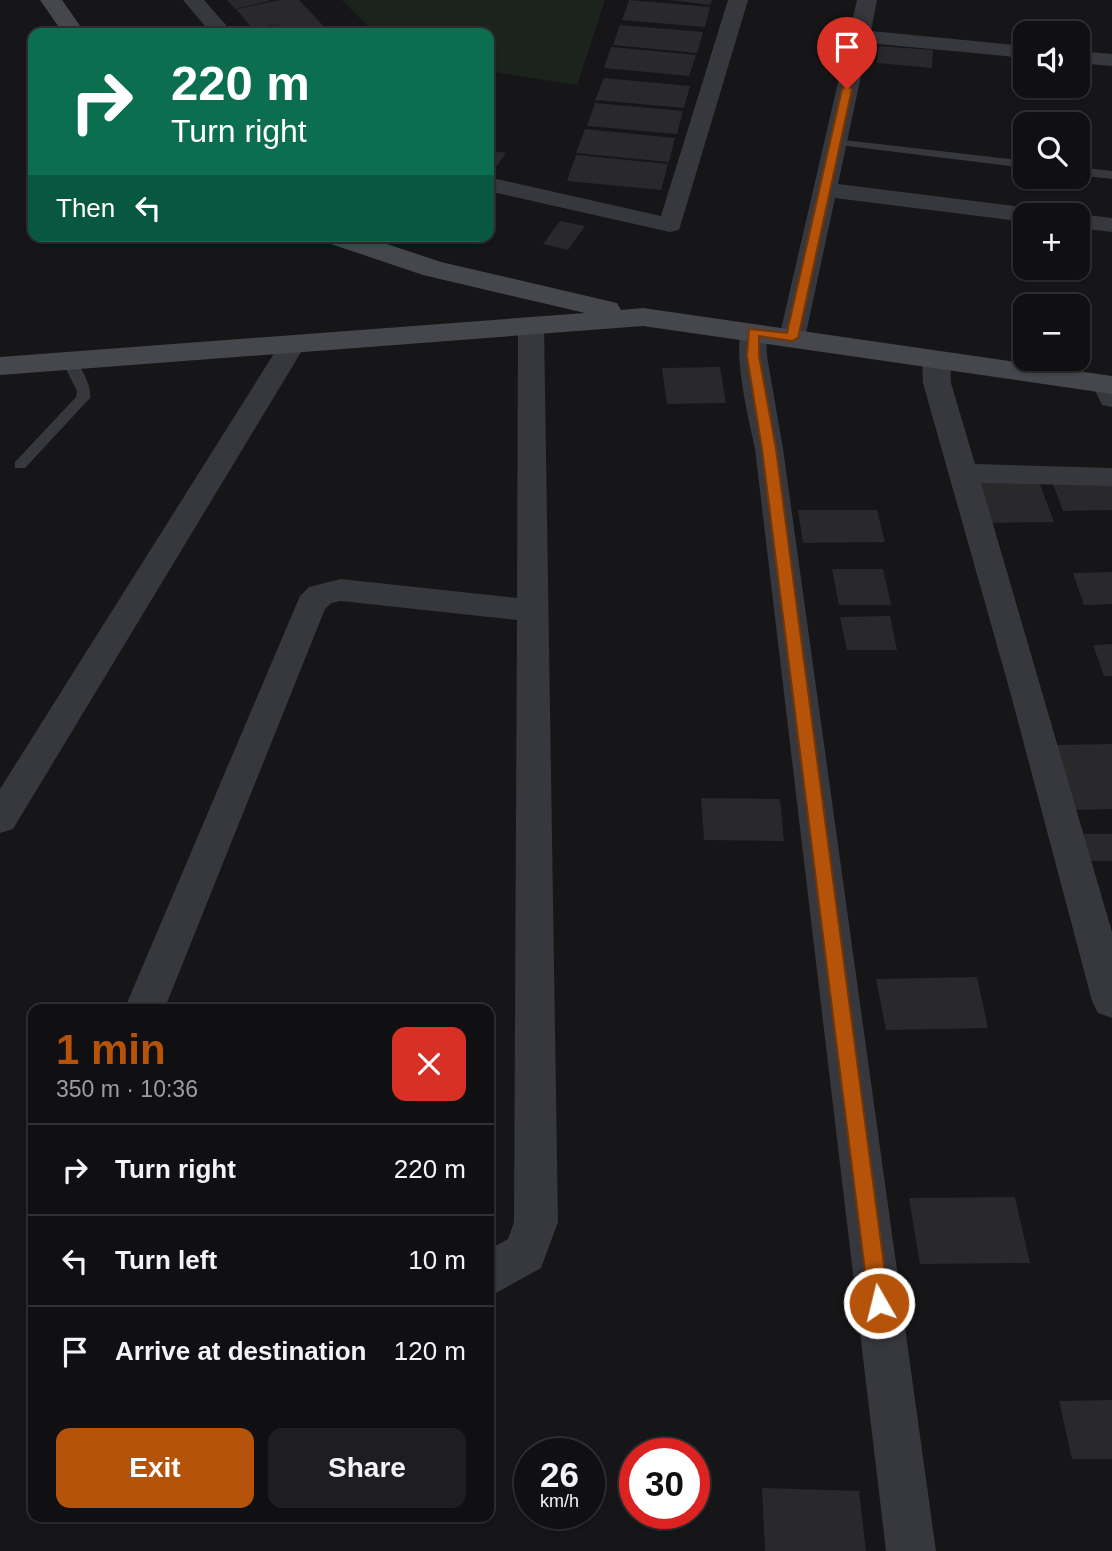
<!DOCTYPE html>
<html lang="en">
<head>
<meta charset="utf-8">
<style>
  body { margin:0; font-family:Arial,sans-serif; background:#1e1e20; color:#f1f3f6; height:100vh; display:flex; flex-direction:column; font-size:26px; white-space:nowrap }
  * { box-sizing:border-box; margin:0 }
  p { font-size:23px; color:#9c9d9f }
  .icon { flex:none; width:38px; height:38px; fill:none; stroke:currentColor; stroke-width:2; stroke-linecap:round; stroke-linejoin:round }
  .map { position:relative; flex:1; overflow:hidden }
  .sheet { position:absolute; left:28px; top:1004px; width:466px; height:518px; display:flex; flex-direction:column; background:#101012; border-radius:14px; box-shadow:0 2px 5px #0004,0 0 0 2px #303032 }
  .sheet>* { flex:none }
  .hud { position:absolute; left:28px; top:28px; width:466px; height:214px; border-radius:14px; box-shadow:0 2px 5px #0004,0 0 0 2px #303032; background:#0b6e4f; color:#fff; overflow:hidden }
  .fabs { position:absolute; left:1013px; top:21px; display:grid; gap:14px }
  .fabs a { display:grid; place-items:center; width:77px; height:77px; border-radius:14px; background:#101012; box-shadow:0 2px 5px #0004,0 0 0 2px #303032; font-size:35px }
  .speed { position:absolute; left:514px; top:1438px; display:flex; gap:14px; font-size:35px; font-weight:700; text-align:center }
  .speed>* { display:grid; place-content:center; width:91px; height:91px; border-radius:50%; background:#101012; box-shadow:0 2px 5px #0004,0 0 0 2px #303032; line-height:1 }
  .speed small { font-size:18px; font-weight:400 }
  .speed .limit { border:10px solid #d22; background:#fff; color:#111 }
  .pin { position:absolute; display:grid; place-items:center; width:60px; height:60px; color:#fff; margin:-72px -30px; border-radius:50% 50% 50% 0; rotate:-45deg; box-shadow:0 0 7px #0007 }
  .pin .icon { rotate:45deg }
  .me { position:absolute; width:77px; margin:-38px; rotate:352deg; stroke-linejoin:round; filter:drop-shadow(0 0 5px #0008) }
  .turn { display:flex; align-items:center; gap:24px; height:147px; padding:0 28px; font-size:32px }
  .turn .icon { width:91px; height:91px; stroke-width:2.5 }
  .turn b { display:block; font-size:49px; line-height:60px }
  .then { display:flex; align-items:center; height:66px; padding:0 28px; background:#0003; gap:14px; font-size:26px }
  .round { display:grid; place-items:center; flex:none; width:74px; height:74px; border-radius:14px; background:#1e1e20 }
  .summary { display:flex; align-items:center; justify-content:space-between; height:119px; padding:0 28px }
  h1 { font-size:42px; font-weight:700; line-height:52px; color:#b45309 }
  .cta { display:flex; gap:14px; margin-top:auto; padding:14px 28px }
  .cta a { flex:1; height:80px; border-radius:14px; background:#b45309; color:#fff; font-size:28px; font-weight:700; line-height:80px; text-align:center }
  .cta a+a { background:#1e1e20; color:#f1f3f6 }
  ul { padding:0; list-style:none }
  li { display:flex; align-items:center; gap:21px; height:91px; padding:0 28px; border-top:2px solid #303032 }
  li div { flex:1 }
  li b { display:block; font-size:26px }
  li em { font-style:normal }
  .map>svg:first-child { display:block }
  .green { fill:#1c231d }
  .building { fill:#29292c }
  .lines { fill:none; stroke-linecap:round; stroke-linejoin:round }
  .lane { fill:#37383d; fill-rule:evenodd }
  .street { fill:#37383d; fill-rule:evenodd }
  .secondary { fill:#45474d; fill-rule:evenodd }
  .route { fill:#b45309; stroke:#753606; stroke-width:2 }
</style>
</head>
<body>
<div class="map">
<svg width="1112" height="1551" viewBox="0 0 1112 1551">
  <rect width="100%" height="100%" fill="#161618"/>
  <!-- green -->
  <path class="green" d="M 342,0 L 605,0 L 577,85 L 488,71 L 488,33 L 375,33 Z"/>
  <!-- building -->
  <path class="building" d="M 227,0 L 269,0 L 269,1 L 235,9 Z
    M 280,0 L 299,0 L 330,33 L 256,33 L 254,30 L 283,23 L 253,29 L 236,9 Z
    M 629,0 L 710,7 L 705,27 L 622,20 Z
    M 670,0 L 712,0 L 710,5 Z
    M 620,25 L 703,32 L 697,53 L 613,45 Z
    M 879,46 L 933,50 L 932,68 L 877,63 Z
    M 611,47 L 696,55 L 689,76 L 604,68 Z
    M 604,78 L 690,86 L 684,108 L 595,100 Z
    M 595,103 L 683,111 L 677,134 L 587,126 Z
    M 585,129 L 675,138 L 669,162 L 576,153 Z
    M 488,150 L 506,153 L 493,171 L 488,170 Z
    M 576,155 L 668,164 L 661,190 L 567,181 Z
    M 560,221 L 585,226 L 568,250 L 543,244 Z
    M 720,367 L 726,403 L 667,404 L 662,368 Z
    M 1039,482 L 1054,522 L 988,523 L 976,483 Z
    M 1112,483 L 1112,510 L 1063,511 L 1053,484 Z
    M 798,510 L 877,510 L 885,542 L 803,543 Z
    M 832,569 L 883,569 L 891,605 L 839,605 Z
    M 1112,572 L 1112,604 L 1084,605 L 1073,573 Z
    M 890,616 L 897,650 L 847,650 L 840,617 Z
    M 1112,644 L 1112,676 L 1104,676 L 1093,645 Z
    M 1112,744 L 1112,809 L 1071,810 L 1051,745 Z
    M 701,798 L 780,799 L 784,841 L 704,840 Z
    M 1077,834 L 1112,834 L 1112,861 L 1086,861 Z
    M 977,977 L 988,1028 L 886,1030 L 876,979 Z
    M 1015,1197 L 1030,1263 L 920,1264 L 909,1198 Z
    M 1112,1400 L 1112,1459 L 1072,1459 L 1059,1401 Z
    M 762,1488 L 859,1491 L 866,1551 L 765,1551 Z"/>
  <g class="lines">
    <!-- lane -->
    <path class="lane" d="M 835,139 L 1026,161 L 1026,168 L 831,144 L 829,142 Z
      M 1078,167 L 1112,171 L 1112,179 L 1078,175 Z
      M 69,357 C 80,361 92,386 90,398 L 25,468 L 15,468 L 15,462 L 76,397 L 77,391 L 62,361 Z"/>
    <!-- street -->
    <path class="street" d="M 183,0 L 204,0 L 233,33 L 211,33 Z
      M 728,0 L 748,0 L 679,230 L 670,232 L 488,191 L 488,177 L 661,216 Z
      M 857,0 L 877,0 L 871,31 L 1026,46 L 1026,58 L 868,43 L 838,184 L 1031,208 L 1040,210 L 1043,215 L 1026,215 L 1026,222 L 835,198 L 805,338 L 801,344 L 783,344 L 779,338 Z
      M 1078,51 L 1112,54 L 1112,66 L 1078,63 Z
      M 1078,214 L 1112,218 L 1112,232 L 1078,228 L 1078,215 L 1071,215 Z
      M 531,318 L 540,320 L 544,326 L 558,1222 L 541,1268 L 496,1293 L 488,1292 L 488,1250 L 508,1239 L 514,1222 L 517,620 L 341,601 L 331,603 L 325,609 L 164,1010 L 124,1010 L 300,596 L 309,587 L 341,579 L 517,598 L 518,326 L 522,320 Z
      M 753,324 L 762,326 L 766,332 L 767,356 L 783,449 L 936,1551 L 886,1551 L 755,449 C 750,424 730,346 744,326 Z
      M 293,336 L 303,338 L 306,344 L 13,829 L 0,833 L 0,789 L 280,344 L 283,338 Z
      M 936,352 L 946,354 L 950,360 L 951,383 L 975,464 L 1112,468 L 1112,486 L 981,483 L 1112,932 L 1112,1018 L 1098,1013 L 1092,1001 L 1011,695 L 923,383 L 922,360 L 926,354 Z
      M 1106,376 L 1112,377 L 1112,407 L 1102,405 L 1092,384 L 1096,378 Z"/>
    <!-- secondary -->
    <path class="secondary" d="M 40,0 L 62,0 L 85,33 L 63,33 Z
      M 322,236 L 363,236 L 441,262 L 617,303 L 621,310 L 643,308 L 1112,376 L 1112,394 L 643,326 L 0,375 L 0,357 L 585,313 L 423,275 L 325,242 Z"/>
  </g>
  <!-- route -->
  <path class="route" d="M 847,86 L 852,89 L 798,338 L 792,341 L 759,336 L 759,356 L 776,449 L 889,1303 L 886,1310 L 879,1313 L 872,1310 L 869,1303 L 762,449 L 747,356 L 749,329 L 787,333 L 842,89 Z"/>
</svg>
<div class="fabs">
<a><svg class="icon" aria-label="sound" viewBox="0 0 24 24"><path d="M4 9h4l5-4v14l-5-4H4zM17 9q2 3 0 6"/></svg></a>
<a><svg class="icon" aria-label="search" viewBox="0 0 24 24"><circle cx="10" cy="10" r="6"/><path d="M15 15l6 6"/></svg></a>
<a>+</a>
<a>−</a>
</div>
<div class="speed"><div>26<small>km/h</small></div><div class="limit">30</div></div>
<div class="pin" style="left:847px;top:89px;background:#d93025"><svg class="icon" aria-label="arrive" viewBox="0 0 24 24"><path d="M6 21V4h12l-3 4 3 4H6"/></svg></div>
<svg class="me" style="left:879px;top:1303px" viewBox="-20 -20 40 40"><circle r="17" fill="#b45309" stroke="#fff" stroke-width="3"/><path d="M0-11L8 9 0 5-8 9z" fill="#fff"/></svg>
<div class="hud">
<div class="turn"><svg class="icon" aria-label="right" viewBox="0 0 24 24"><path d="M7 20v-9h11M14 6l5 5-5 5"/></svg><div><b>220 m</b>Turn right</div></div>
<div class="then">Then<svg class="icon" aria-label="left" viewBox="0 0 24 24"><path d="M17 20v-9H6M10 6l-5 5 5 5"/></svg></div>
</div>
<section class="sheet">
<div class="summary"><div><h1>1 min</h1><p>350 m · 10:36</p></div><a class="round" style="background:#d93025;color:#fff"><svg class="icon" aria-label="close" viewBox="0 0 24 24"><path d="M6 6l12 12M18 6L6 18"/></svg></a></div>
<ul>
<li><svg class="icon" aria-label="right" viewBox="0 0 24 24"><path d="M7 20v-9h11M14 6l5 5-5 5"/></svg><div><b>Turn right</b></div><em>220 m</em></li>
<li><svg class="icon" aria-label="left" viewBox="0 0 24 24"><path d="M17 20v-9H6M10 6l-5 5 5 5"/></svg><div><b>Turn left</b></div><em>10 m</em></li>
<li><svg class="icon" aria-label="arrive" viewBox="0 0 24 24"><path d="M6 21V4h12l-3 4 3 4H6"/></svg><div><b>Arrive at destination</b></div><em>120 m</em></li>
</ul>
<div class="cta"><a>Exit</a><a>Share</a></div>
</section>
</div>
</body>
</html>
